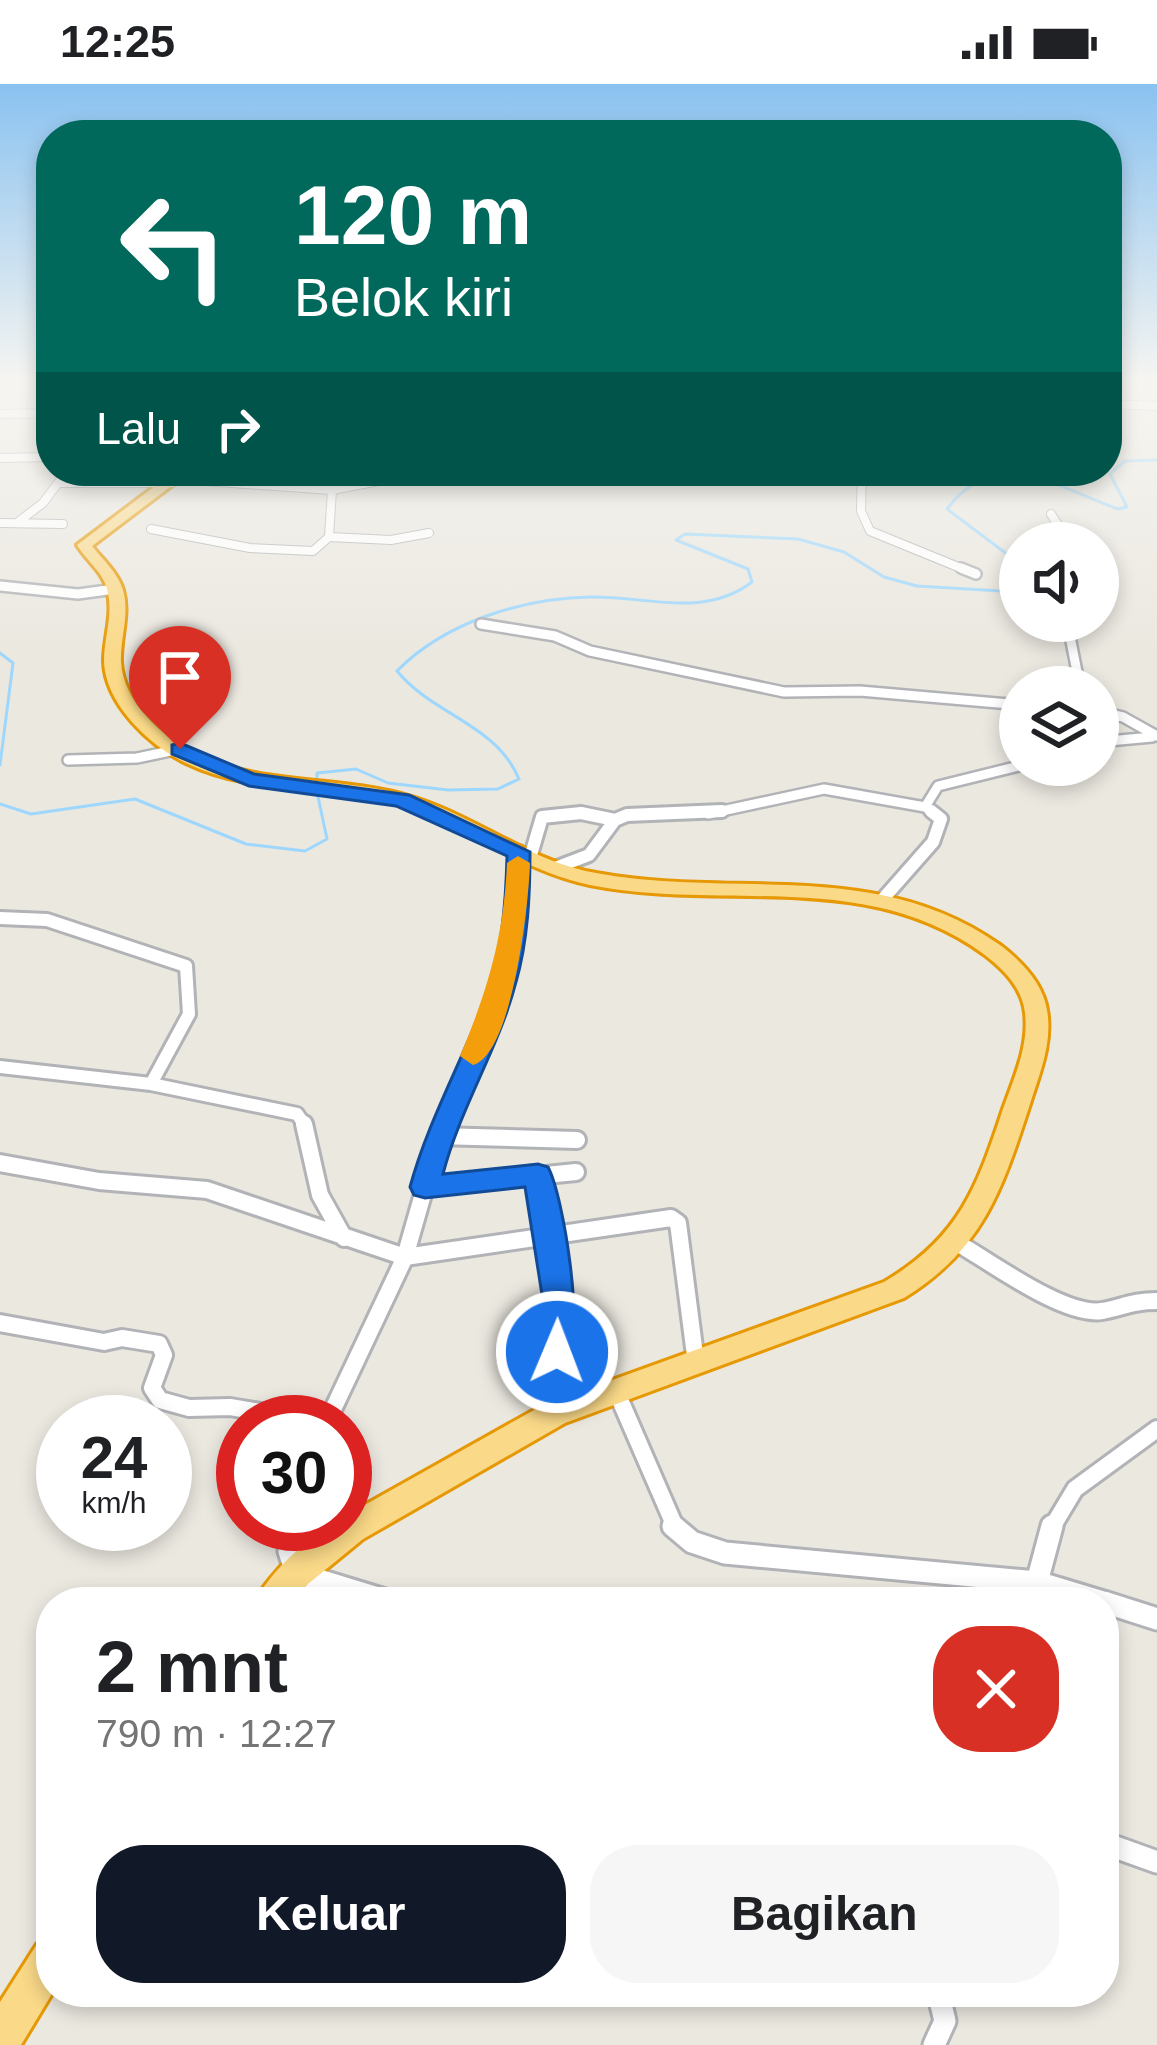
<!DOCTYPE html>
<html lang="id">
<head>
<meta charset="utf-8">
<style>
  body { margin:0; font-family:Arial,sans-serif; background:#f6f6f6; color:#202124; height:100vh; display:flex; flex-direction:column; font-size:45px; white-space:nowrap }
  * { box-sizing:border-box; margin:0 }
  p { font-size:39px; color:#757577 }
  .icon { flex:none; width:66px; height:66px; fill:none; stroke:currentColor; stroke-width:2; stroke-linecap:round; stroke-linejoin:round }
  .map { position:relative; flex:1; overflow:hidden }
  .sheet { position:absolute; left:36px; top:1503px; width:1083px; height:420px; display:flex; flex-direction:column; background:#fff; border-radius:48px; box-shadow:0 6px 18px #0003 }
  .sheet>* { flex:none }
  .hud { position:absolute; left:36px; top:36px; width:1086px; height:366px; border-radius:48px; box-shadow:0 6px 18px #0003; background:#00695c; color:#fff; overflow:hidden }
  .controls { position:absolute; left:999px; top:438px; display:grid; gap:24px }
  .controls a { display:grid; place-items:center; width:120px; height:120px; border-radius:50%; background:#fff; box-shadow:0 6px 18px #0003; font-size:60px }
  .speed { position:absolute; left:36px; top:1311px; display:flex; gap:24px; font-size:60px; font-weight:700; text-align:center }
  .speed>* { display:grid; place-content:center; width:156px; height:156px; border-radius:50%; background:#fff; box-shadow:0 6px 18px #0003; line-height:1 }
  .speed small { font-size:30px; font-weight:400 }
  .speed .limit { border:18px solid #d22; background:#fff; color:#111 }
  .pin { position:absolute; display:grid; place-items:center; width:102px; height:102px; color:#fff; margin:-123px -51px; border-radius:50% 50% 50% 0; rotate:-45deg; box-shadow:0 0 12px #0007 }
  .pin .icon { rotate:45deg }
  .me { position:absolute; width:132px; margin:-66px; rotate:1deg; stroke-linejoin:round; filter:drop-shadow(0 0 9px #0008) }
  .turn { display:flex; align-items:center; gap:42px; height:252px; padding:0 60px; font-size:54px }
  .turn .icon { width:156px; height:156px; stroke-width:2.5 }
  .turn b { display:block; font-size:84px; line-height:102px }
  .then { display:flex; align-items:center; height:114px; padding:0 60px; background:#0003; gap:24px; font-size:45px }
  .round { display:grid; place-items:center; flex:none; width:126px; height:126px; border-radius:48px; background:#f6f6f6 }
  .head { display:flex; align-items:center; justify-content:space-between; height:204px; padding:0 60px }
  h1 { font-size:72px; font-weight:600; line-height:90px }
  .primary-button { display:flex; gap:24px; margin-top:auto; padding:24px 60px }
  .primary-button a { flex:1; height:138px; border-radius:48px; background:#111827; color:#fff; font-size:48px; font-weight:600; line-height:138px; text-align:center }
  .primary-button a+a { background:#f6f6f6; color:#202124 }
  .status { display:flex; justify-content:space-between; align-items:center; height:84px; padding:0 60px; background:#fff; direction:ltr }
  .status svg { height:33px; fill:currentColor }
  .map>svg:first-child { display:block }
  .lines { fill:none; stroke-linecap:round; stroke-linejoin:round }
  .stream { stroke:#9ed7fd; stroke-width:3 }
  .street-far4-casing { stroke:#b1b3b7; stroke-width:10 }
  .street-far3-casing { stroke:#b1b3b7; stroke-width:14 }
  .street-far2-casing { stroke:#b1b3b7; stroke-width:18 }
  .street-far1-casing { stroke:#b1b3b7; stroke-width:22 }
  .street-casing { stroke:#b1b3b7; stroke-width:27 }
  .highway-casing { stroke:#e69805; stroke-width:6 }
  .street-far4 { stroke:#fff; stroke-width:8 }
  .street-far3 { stroke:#fff; stroke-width:9 }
  .street-far2 { stroke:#fff; stroke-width:12 }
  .street-far1 { stroke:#fff; stroke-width:16 }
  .street { stroke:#fff; stroke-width:21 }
  .highway { fill:#fad988; fill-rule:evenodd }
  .route { fill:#1a73e8; stroke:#114b97; stroke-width:3 }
  .slow { fill:#f59e0b }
</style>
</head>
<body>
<div class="status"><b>12:25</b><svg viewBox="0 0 49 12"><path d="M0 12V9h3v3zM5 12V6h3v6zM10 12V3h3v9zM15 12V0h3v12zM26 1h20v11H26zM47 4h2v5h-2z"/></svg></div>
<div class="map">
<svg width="1157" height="1961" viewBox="0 0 1157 1961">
  <rect width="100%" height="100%" fill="#ebe8e0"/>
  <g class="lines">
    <!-- stream -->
    <path class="stream" d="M 1020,480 L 947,425 C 996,359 1056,403 1118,425 L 1127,423 L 1110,390 L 1125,377 L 1157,376
      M 0,569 L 13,579 L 0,681
      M 317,699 L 317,689 L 356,685 L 388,699 L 448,706 L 498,705 L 519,695 C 496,640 433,631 397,587 C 445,538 523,514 591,513 C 648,512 703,535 752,498 L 748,485 L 676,456 L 685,450 L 798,455 L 844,468 L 884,493 L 917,502 L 1020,508
      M 0,720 L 31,730 L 135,715 L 246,760 L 305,767 L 327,755 L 317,708"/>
    <defs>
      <path id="street-far4" d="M 1107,320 L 1157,322
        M 0,330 L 51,329
        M 0,374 L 51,373
        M 862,387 L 861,427 L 870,447 L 968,487
        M 176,395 L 332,406 L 384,396
        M 61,399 L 172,399
        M 1051,430 L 1060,444 L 1082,459
        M 18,438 L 43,419 L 67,387
        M 0,439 L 63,440
        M 151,445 L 250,464 L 313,467 L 329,453 L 332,406
        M 329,453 L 391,456 L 429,449"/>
      <path id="street-far3" d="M 961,484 L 976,490
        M 0,502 L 78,510 L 115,505
        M 1067,537 L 1080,603
        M 481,540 L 555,552 L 590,567 L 784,608 L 860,607 L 1020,621
        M 1098,627 L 1123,633 L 1157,652
        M 1098,658 L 1152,653
        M 68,676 L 137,674 L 180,665
        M 925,723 L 935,730
        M 569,730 L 587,730
        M 708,730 L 824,705 L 925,723 L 938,702 L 1023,681"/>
      <path id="street-far2" d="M 530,774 L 542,733 L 581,729 L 615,736
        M 555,784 L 589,771 L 615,736 L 627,731 L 722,727
        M 882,816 L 933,758 L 941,735 L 931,727
        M 0,834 L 47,836 L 186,882 L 189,930 L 151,1000
        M 0,983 L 151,1000 L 297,1030 L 306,1043
        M 442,1043 L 503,900 L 517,817 L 519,768"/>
      <path id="street-far1" d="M 304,1040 L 320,1111 L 344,1154
        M 438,1052 L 577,1056
        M 0,1079 L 99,1097 L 207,1106 L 405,1173 L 671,1134 L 678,1139 L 696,1279
        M 538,1091 L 560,1217 L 554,1330
        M 425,1103 L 576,1088
        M 959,1160 C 992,1179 1065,1233 1102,1227 C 1124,1223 1132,1217 1157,1217
        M 0,1239 L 104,1258 L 122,1254 L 159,1260 L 164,1271 L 152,1304 L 160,1316 L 189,1324 L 230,1323 L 321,1338
        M 617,1309 L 676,1445
        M 327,1338 L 405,1173 L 443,1040
        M 292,1445 L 293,1440
        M 1051,1445 L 1075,1405 L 1157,1345"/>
      <path id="street" d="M 293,1442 L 289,1467 L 296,1489 L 391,1518
        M 673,1442 L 692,1458 L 725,1469 L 1037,1498 L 1103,1518
        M 1037,1498 L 1052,1442
        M 1104,1518 L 1157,1535
        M 1104,1759 L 1157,1778
        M 934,1961 L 945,1937 L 938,1908"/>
      <path id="highway" d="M 175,387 L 191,387 L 92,462 C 103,476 118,489 123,506 C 130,531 120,553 121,578 C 123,619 165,655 199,672 C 265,702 343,692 412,713 C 475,732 531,778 596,789 C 735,815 876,773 1000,861 C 1021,877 1043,899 1047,926 C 1053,959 1039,991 1029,1023 C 1002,1106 982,1166 904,1214 L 565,1339 L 363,1455 L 308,1500 L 293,1518 L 255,1518 C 266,1493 317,1440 345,1440 L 345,1432 L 543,1321 L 884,1198 C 959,1154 977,1104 1003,1025 C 1014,994 1029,962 1025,929 C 1022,903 1004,886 985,871 C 865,783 726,828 590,801 C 522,787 465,741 398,721 C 329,701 252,711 186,679 C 150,662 105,620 104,577 C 104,552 114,530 107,505 C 103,488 86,476 77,461 Z
        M 51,1854 L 53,1908 L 21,1961 L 0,1961 L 0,1918 L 37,1860 Z"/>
    </defs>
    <!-- street-far4 casing -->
    <use href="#street-far4" class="street-far4-casing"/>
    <!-- street-far3 casing -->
    <use href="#street-far3" class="street-far3-casing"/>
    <!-- street-far2 casing -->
    <use href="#street-far2" class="street-far2-casing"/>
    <!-- street-far1 casing -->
    <use href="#street-far1" class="street-far1-casing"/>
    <!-- street casing -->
    <use href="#street" class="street-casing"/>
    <!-- highway casing -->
    <use href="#highway" class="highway-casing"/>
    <!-- street-far4 -->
    <use href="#street-far4" class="street-far4"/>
    <!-- street-far3 -->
    <use href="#street-far3" class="street-far3"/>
    <!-- street-far2 -->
    <use href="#street-far2" class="street-far2"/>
    <!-- street-far1 -->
    <use href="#street-far1" class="street-far1"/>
    <!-- street -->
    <use href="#street" class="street"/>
    <!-- highway -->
    <use href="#highway" class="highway"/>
  </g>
  <!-- sky -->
  <linearGradient id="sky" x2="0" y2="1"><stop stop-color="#8ac2f0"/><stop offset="0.52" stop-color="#f6f5f1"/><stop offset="1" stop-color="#f6f5f1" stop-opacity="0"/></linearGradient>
  <rect width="1157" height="571" fill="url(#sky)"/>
  <!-- route -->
  <path class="route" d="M 180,659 L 254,690 L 409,711 L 530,768 C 530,811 528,856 516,898 C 499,964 460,1024 443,1090 L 538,1080 L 548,1083 C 564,1113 584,1247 569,1277 L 557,1281 L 545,1277 L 541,1268 L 543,1217 L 525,1103 L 425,1114 L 414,1111 L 410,1103 C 429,1033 466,971 490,902 C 503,861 506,814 507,772 L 396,722 L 249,702 L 172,670 L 172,661 Z"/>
  <!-- slow -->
  <path class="slow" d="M 518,772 L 530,779 C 529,817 513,970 473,981 L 460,972 C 488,906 504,851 507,779 Z"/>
</svg>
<div class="controls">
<a><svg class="icon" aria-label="sound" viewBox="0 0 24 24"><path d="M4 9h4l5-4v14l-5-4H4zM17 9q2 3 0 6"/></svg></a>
<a><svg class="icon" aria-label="layers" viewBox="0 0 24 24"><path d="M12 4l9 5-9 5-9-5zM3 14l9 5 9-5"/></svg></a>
</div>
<div class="speed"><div>24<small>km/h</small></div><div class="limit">30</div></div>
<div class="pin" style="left:180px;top:665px;background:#d93025"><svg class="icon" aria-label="arrive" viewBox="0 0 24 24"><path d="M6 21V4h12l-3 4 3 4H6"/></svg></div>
<svg class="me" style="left:557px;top:1268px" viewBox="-20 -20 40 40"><circle r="17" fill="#1a73e8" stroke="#fff" stroke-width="3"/><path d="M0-11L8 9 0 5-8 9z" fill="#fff"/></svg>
<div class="hud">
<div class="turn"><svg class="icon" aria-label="left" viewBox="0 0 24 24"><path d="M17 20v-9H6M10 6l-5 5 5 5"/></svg><div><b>120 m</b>Belok kiri</div></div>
<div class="then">Lalu<svg class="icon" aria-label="right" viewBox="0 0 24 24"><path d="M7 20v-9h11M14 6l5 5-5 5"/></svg></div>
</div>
<section class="sheet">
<div class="head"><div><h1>2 mnt</h1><p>790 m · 12:27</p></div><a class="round" style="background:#d93025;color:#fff"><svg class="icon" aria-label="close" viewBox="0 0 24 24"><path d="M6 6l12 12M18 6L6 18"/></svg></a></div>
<div class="primary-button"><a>Keluar</a><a>Bagikan</a></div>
</section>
</div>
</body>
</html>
